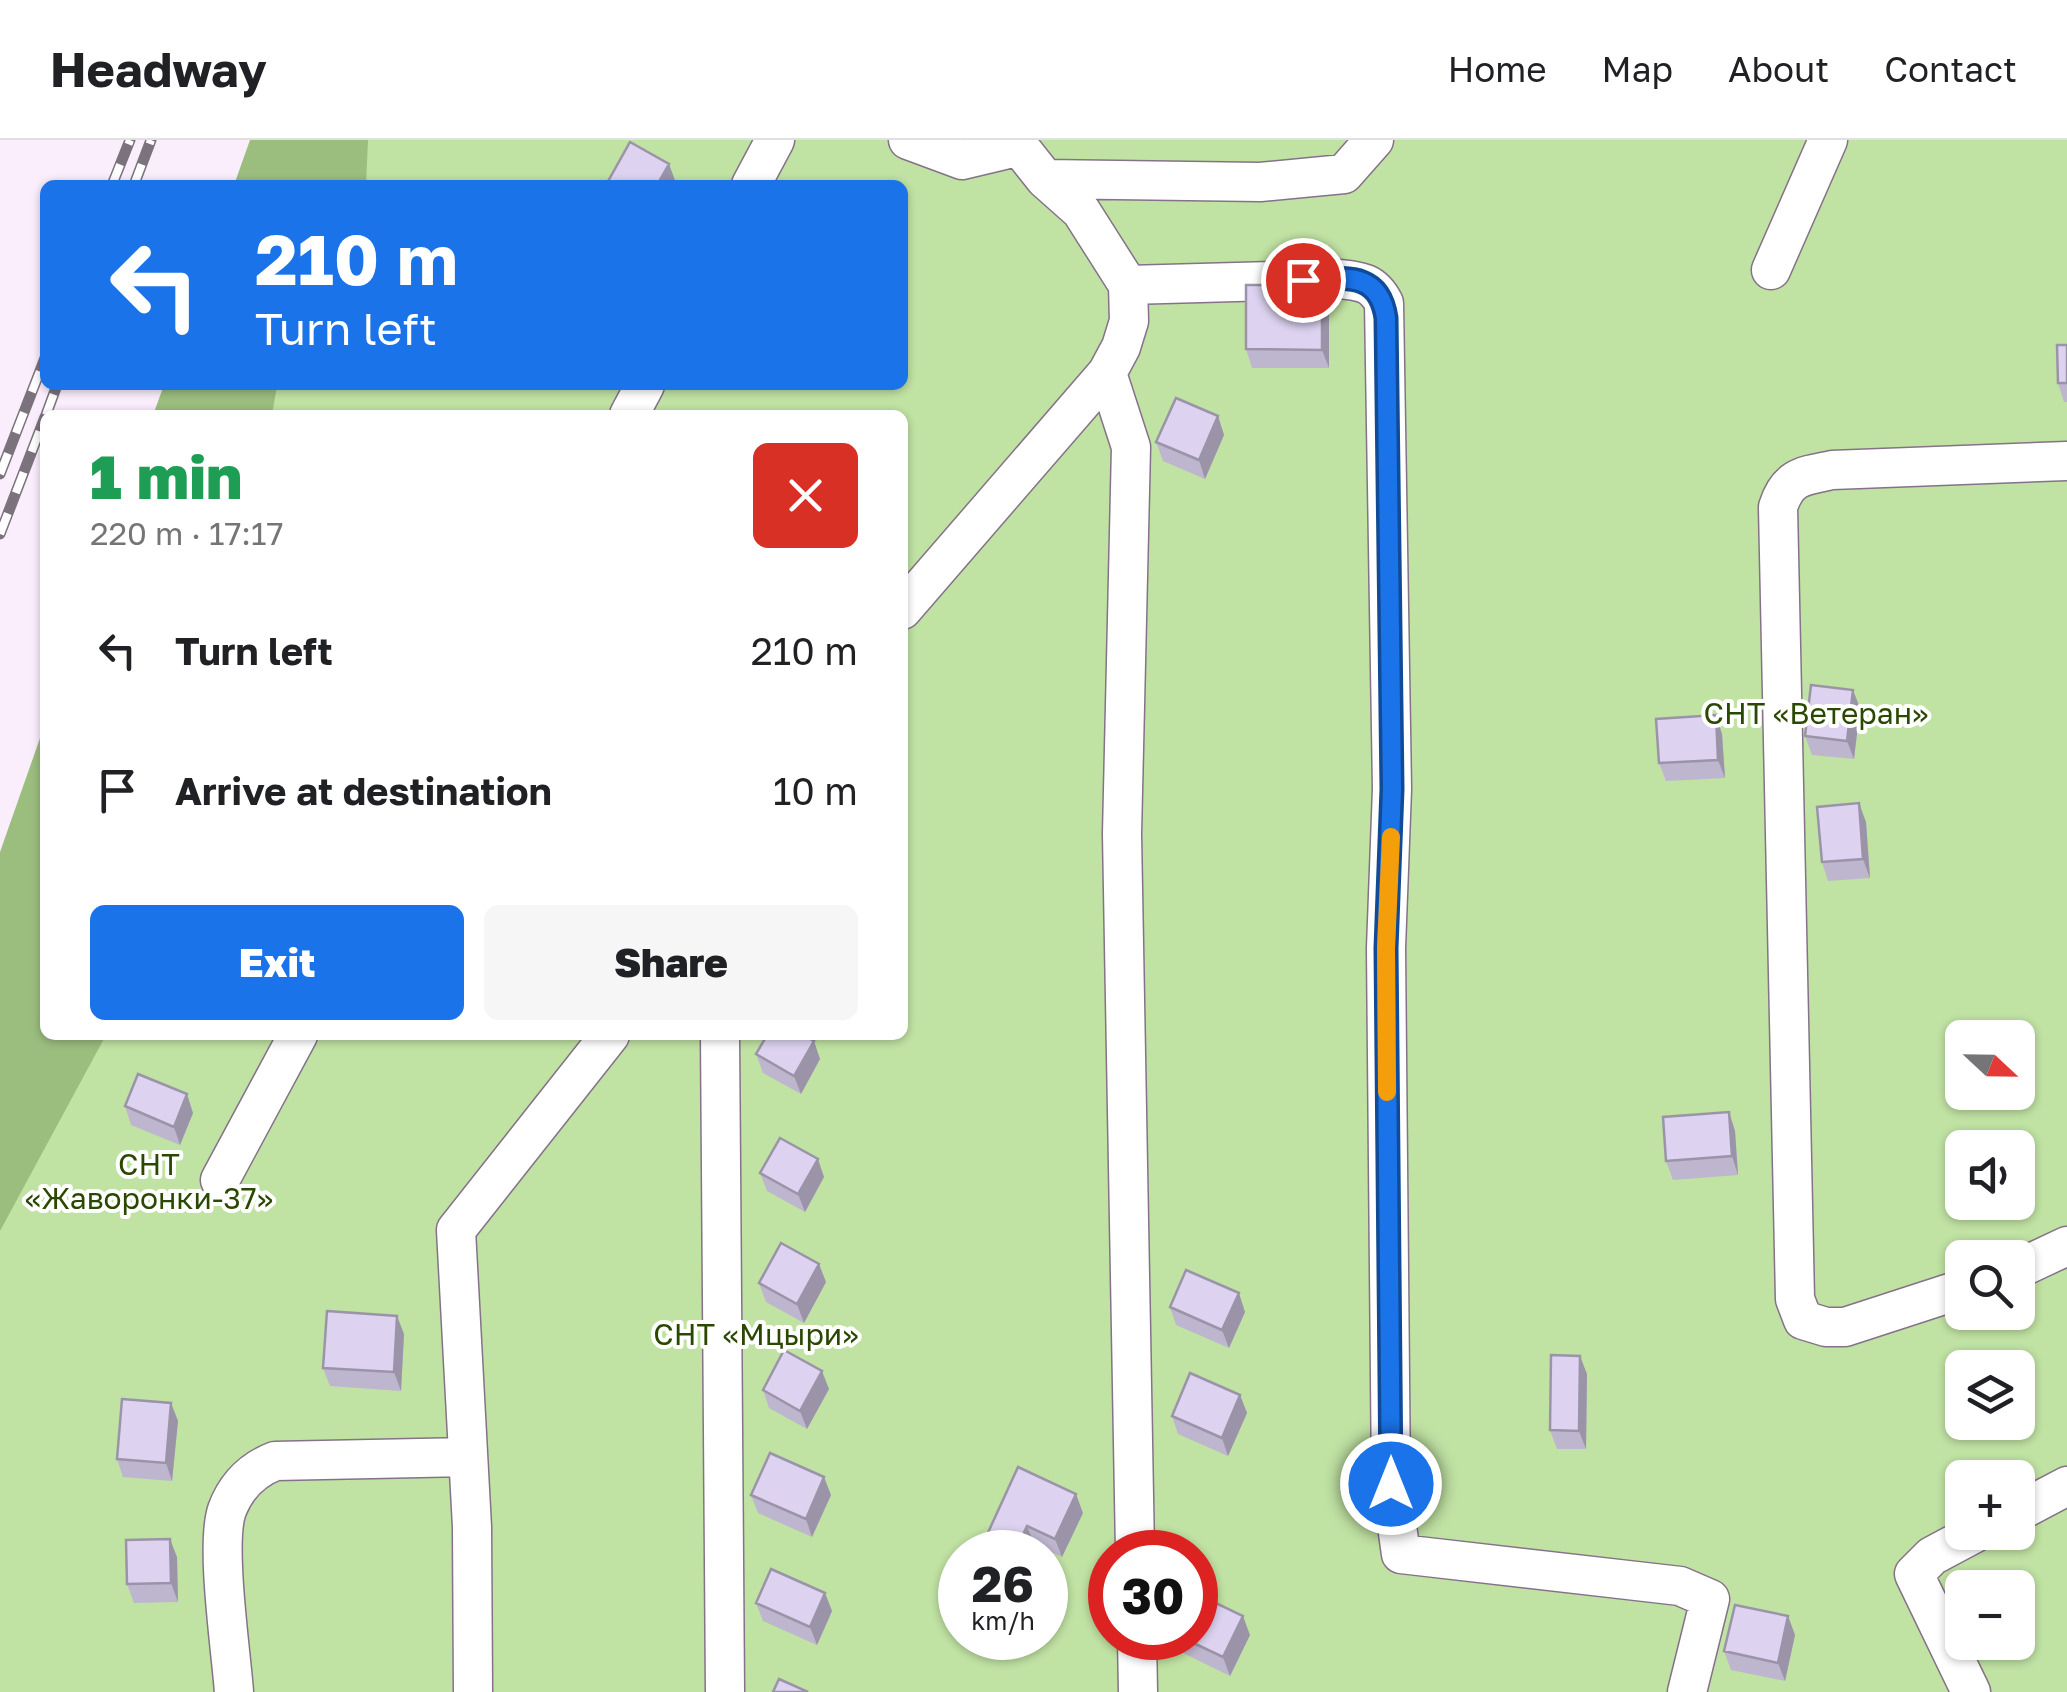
<!DOCTYPE html>
<html lang="en">
<head>
<meta charset="utf-8">
<style>
  body { margin:0; font-family:"Golos Text",sans-serif; background:#f6f6f6; color:#202124; height:100vh; display:flex; flex-direction:column; font-size:38px; white-space:nowrap }
  * { box-sizing:border-box; margin:0 }
  p { font-size:32px; color:#757577 }
  .icon { flex:none; width:55px; height:55px; fill:none; stroke:currentColor; stroke-width:2; stroke-linecap:round; stroke-linejoin:round }
  .map { position:relative; flex:1; overflow:hidden }
  .drawer { position:absolute; left:40px; top:270px; width:868px; height:630px; display:flex; flex-direction:column; background:#fff; border-radius:15px; box-shadow:0 2px 8px #0004 }
  .drawer>* { flex:none }
  .guide { position:absolute; left:40px; top:40px; width:868px; height:210px; border-radius:15px; box-shadow:0 2px 8px #0004; background:#1a73e8; color:#fff; overflow:hidden }
  .needle { width:65px; rotate:112deg }
  .controls { position:absolute; left:1945px; top:880px; display:grid; gap:20px }
  .controls a { display:grid; place-items:center; width:90px; height:90px; border-radius:15px; background:#fff; box-shadow:0 2px 8px #0004; font-size:50px }
  .speed { position:absolute; left:938px; top:1390px; display:flex; gap:20px; font-size:50px; font-weight:700; text-align:center }
  .speed>* { display:grid; place-content:center; width:130px; height:130px; border-radius:50%; background:#fff; box-shadow:0 2px 8px #0004; line-height:1 }
  .speed small { font-size:25px; font-weight:400 }
  .speed .limit { border:15px solid #d22; background:#fff; color:#111 }
  .pin { position:absolute; display:grid; place-items:center; width:85px; height:85px; color:#fff; margin:-42px; border:5px solid #fff; border-radius:50%; box-shadow:0 2px 10px #0007 }
  .me { position:absolute; width:110px; margin:-55px; rotate:0deg; stroke-linejoin:round; filter:drop-shadow(0 0 8px #0008) }
  .turn { display:flex; align-items:center; gap:35px; height:210px; padding:0 50px; font-size:45px }
  .turn .icon { width:130px; height:130px; stroke-width:2.5 }
  .turn b { display:block; font-size:70px; line-height:85px }
  .round { display:grid; place-items:center; flex:none; width:105px; height:105px; border-radius:15px; background:#f6f6f6 }
  .summary { display:flex; align-items:center; justify-content:space-between; height:170px; padding:0 50px }
  h1 { font-size:60px; font-weight:800; line-height:75px; color:#1e9e55 }
  .primary-button { display:flex; gap:20px; margin-top:auto; padding:20px 50px }
  .primary-button a { flex:1; height:115px; border-radius:15px; background:#1a73e8; color:#fff; font-size:40px; font-weight:800; line-height:115px; text-align:center }
  .primary-button a+a { background:#f6f6f6; color:#202124 }
  ul { padding:0; list-style:none }
  li { display:flex; align-items:center; gap:30px; height:140px; padding:0 50px }
  li div { flex:1 }
  li b { display:block; font-size:38px }
  li em { font-style:normal }
  header { display:flex; align-items:center; gap:60px; box-sizing:border-box; height:140px; padding:0 50px; background:#fff; border-bottom:2px solid #e0e0e0 }
  header strong { font-size:48px }
  nav { display:flex; gap:55px; margin-inline-start:auto; font-size:35px }
  .map>svg:first-child { display:block }
  .green { fill:#c0e2a3; fill-rule:evenodd }
  .forest { fill:#9bbd7e }
  .lines { fill:none; stroke-linecap:round; stroke-linejoin:round }
  .minor-casing { stroke:#857288; stroke-width:41 }
  .minor { stroke:#fff; stroke-width:38 }
  .rail-casing { stroke:#7b727d; stroke-width:11 }
  .rail { stroke:#fff; stroke-width:8; stroke-dasharray:22; stroke-linecap:butt }
  .wall { fill:#beb5ce }
  .shaded-wall { fill:#9b94a8 }
  .building { fill:#ddd3f0; stroke:#9b94a8; stroke-width:2.5 }
  .route-casing { stroke:#114b97; stroke-width:25 }
  .route { stroke:#1a73e8; stroke-width:18 }
  .slow { stroke:#f59e0b; stroke-width:18 }
  .labels { text-anchor:middle; stroke-width:8; stroke-linejoin:round; paint-order:stroke }
  .park-label { font-size:30px; fill:#2b4801; stroke:#fff }
</style>
</head>
<body>
<header>
<strong>Headway</strong>
<nav><a>Home</a><a>Map</a><a>About</a><a>Contact</a></nav>
</header>
<div class="map">
<svg width="2067" height="1552" viewBox="0 0 2067 1552">
  <rect width="100%" height="100%" fill="#faedfc"/>
  <!-- green -->
  <path class="green" d="M 288,0 L 908,0 L 913,4 L 1014,0 L 2067,0 L 2067,1552 L 0,1552 L 0,954 L 45,895 L 902,895 L 902,275 L 205,275 L 214,245 L 902,245 L 902,45 L 274,45 ZM 1962,898 L 2018,898 L 2018,952 L 1962,952 ZM 1962,1008 L 2018,1008 L 2018,1062 L 1962,1062 ZM 1962,1118 L 2018,1118 L 2018,1172 L 1962,1172 ZM 1962,1228 L 2018,1228 L 2018,1282 L 1962,1282 ZM 1962,1338 L 2018,1338 L 2018,1392 L 1962,1392 ZM 960,1412 L 1045,1412 L 1045,1498 L 960,1498 ZM 1110,1412 L 1195,1412 L 1195,1498 L 1110,1498 ZM 1962,1448 L 2018,1448 L 2018,1502 L 1962,1502 Z"/>
  <!-- forest -->
  <path class="forest" d="M 250,0 L 368,0 L 366,45 L 234,45 Z
    M 164,245 L 280,245 L 276,251 L 272,275 L 153,275 Z
    M 45,584 L 45,895 L 106,895 L 0,1091 L 0,712 Z"/>
  <g class="lines">
    <defs>
      <path id="minor" d="M 908,0 L 962,20 L 1004,10 L 1014,1
        M 1045,39 L 1260,42 L 1344,34 L 1374,0
        M 751,45 L 775,0
        M 1771,130 L 1828,0
        M 1128,145 L 1338,139 C 1361,141 1373,142 1384,163 L 1392,649 L 1386,808 L 1391,1344 L 1401,1414 L 1680,1446 L 1710,1459 L 1687,1552
        M 1107,233 L 1131,307 L 1122,694 L 1135,1412
        M 629,275 L 645,245
        M 902,470 L 1107,233 L 1121,207 L 1129,181 L 1128,145 L 1081,71 L 1045,39 L 1014,0
        M 720,895 L 725,1552
        M 220,1040 L 298,895
        M 2018,1129 L 2067,1106
        M 1962,1149 L 1845,1187 L 1826,1187 L 1803,1180 L 1795,1159 L 1778,367 C 1788,336 1803,336 1832,330 L 2067,321
        M 2018,1372 L 2067,1346
        M 1137,1498 L 1138,1552
        M 234,1552 C 231,1511 215,1404 227,1370 C 236,1346 252,1330 275,1321 L 468,1317
        M 473,1552 L 472,1387 L 456,1090 L 610,895
        M 1971,1552 L 1914,1434 L 1932,1416 L 1977,1392"/>
    </defs>
    <!-- minor casing -->
    <use href="#minor" class="minor-casing"/>
    <!-- minor -->
    <use href="#minor" class="minor"/>
    <defs>
      <path id="rail" d="M 112,45 L 130,0
        M 134,45 L 151,0
        M 46,275 L 57,245
        M 0,334 L 45,218
        M 0,394 L 45,277"/>
    </defs>
    <!-- rail casing -->
    <use href="#rail" class="rail-casing"/>
    <!-- rail -->
    <use href="#rail" class="rail"/>
  </g>
  <!-- wall -->
  <path class="wall" d="M 1329,164 L 1329,228 L 1252,228 L 1246,209 Z
    M 2067,205 L 2067,262 L 2064,262 L 2058,243 Z
    M 1218,276 L 1224,295 L 1205,339 L 1163,321 L 1156,302 Z
    M 1860,568 L 1854,619 L 1812,615 L 1805,596 Z
    M 1722,594 L 1725,638 L 1666,641 L 1659,623 Z
    M 1866,682 L 1870,738 L 1828,741 L 1822,722 Z
    M 756,914 L 820,919 L 801,954 L 763,933 Z
    M 125,966 L 193,973 L 180,1005 L 131,985 Z
    M 1729,972 L 1735,991 L 1738,1035 L 1673,1040 L 1666,1021 Z
    M 760,1033 L 824,1037 L 805,1072 L 767,1051 Z
    M 826,1142 L 804,1183 L 766,1162 L 759,1143 Z
    M 1170,1167 L 1245,1172 L 1229,1208 L 1176,1185 Z
    M 397,1176 L 404,1194 L 401,1251 L 330,1246 L 323,1228 Z
    M 1587,1234 L 1586,1309 L 1557,1309 L 1550,1290 Z
    M 829,1249 L 807,1289 L 769,1268 L 763,1250 Z
    M 1240,1255 L 1247,1273 L 1228,1316 L 1178,1294 L 1172,1276 Z
    M 171,1263 L 178,1281 L 172,1341 L 123,1337 L 117,1319 Z
    M 751,1355 L 831,1355 L 812,1397 L 758,1373 Z
    M 1083,1373 L 1062,1417 L 1034,1404 L 1030,1412 L 992,1412 L 986,1397 Z
    M 177,1417 L 178,1462 L 134,1463 L 127,1444 Z
    M 825,1453 L 832,1471 L 817,1505 L 763,1481 L 756,1463 Z
    M 1788,1476 L 1795,1495 L 1785,1541 L 1731,1530 L 1724,1511 Z
    M 1250,1495 L 1230,1536 L 1177,1510 L 1172,1498 Z"/>
  <!-- shaded-wall -->
  <path class="shaded-wall" d="M 669,24 L 676,43 L 674,45 L 657,45 Z
    M 1322,145 L 1329,164 L 1329,228 L 1322,210 Z
    M 1218,276 L 1224,295 L 1205,339 L 1199,320 Z
    M 1853,550 L 1860,568 L 1854,619 L 1847,601 Z
    M 1716,575 L 1722,594 L 1725,638 L 1718,620 Z
    M 1859,663 L 1866,682 L 1870,738 L 1863,719 Z
    M 814,901 L 820,919 L 801,954 L 794,936 Z
    M 187,954 L 193,973 L 180,1005 L 174,987 Z
    M 1729,972 L 1735,991 L 1738,1035 L 1732,1016 Z
    M 818,1019 L 824,1037 L 805,1072 L 798,1054 Z
    M 819,1124 L 826,1142 L 804,1183 L 797,1164 Z
    M 1239,1153 L 1245,1172 L 1229,1208 L 1222,1190 Z
    M 397,1176 L 404,1194 L 401,1251 L 394,1232 Z
    M 1580,1216 L 1587,1234 L 1586,1309 L 1579,1291 Z
    M 822,1231 L 829,1249 L 807,1289 L 800,1271 Z
    M 1240,1255 L 1247,1273 L 1228,1316 L 1222,1298 Z
    M 171,1263 L 178,1281 L 172,1341 L 166,1323 Z
    M 824,1337 L 831,1355 L 812,1397 L 806,1379 Z
    M 1076,1354 L 1083,1373 L 1062,1417 L 1055,1399 Z
    M 1027,1386 L 1034,1404 L 1030,1412 L 1016,1412 L 1016,1410 Z
    M 170,1399 L 177,1417 L 178,1462 L 171,1443 Z
    M 825,1453 L 832,1471 L 817,1505 L 810,1487 Z
    M 1243,1476 L 1250,1495 L 1230,1536 L 1223,1517 Z
    M 1788,1476 L 1795,1495 L 1785,1541 L 1778,1523 Z"/>
  <!-- building -->
  <path class="building" d="M 630,2 L 669,24 L 657,45 L 606,45 Z
    M 1246,145 L 1322,145 L 1322,210 L 1246,209 Z
    M 2057,205 L 2067,205 L 2067,243 L 2058,243 Z
    M 1176,258 L 1218,276 L 1199,320 L 1156,302 Z
    M 1811,545 L 1853,550 L 1847,601 L 1805,596 Z
    M 1716,575 L 1718,620 L 1659,623 L 1656,579 Z
    M 1859,663 L 1863,719 L 1822,722 L 1817,667 Z
    M 767,895 L 803,895 L 814,901 L 794,936 L 756,914 Z
    M 138,934 L 187,954 L 174,987 L 125,966 Z
    M 1729,972 L 1732,1016 L 1666,1021 L 1663,977 Z
    M 780,998 L 818,1019 L 798,1054 L 760,1033 Z
    M 781,1103 L 819,1124 L 797,1164 L 759,1143 Z
    M 1186,1130 L 1239,1153 L 1222,1190 L 1170,1167 Z
    M 327,1171 L 397,1176 L 394,1232 L 323,1228 Z
    M 784,1210 L 822,1231 L 800,1271 L 763,1250 Z
    M 1551,1215 L 1580,1216 L 1579,1291 L 1550,1290 Z
    M 1190,1233 L 1240,1255 L 1222,1298 L 1172,1276 Z
    M 122,1259 L 171,1263 L 166,1323 L 117,1319 Z
    M 770,1313 L 824,1337 L 806,1379 L 751,1355 Z
    M 1018,1327 L 1076,1354 L 1055,1399 L 1027,1386 L 1016,1410 L 986,1397 Z
    M 170,1399 L 171,1443 L 127,1444 L 126,1400 Z
    M 771,1429 L 825,1453 L 810,1487 L 756,1463 Z
    M 1195,1453 L 1243,1476 L 1223,1517 L 1183,1498 L 1195,1498 Z
    M 1735,1465 L 1788,1476 L 1778,1523 L 1724,1511 Z
    M 779,1539 L 808,1552 L 773,1552 Z"/>
  <g class="lines">
    <defs>
      <path id="route" d="M 1303,140 C 1342,139 1379,129 1386,178 L 1392,649 L 1386,808 L 1391,1344"/>
    </defs>
    <!-- route casing -->
    <use href="#route" class="route-casing"/>
    <!-- route -->
    <use href="#route" class="route"/>
    <!-- slow -->
    <path class="slow" d="M 1387,952 L 1386,808 L 1391,697"/>
  </g>
  <g class="labels">
    <!-- park labels -->
    <g class="park-label">
      <text x="1816" y="584">СНТ «Ветеран»</text>
      <text x="149" y="1035">СНТ<tspan x="149" dy="34">«Жаворонки-37»</tspan></text>
      <text x="756" y="1205">СНТ «Мцыри»</text>
    </g>
  </g>
</svg>
<div class="controls">
<a><svg class="needle" viewBox="-14 -14 28 28"><path d="M0-13l5 13h-10z" fill="#e53935"/><path d="M0 13l5-13h-10z" fill="#757577"/></svg></a>
<a><svg class="icon" aria-label="sound" viewBox="0 0 24 24"><path d="M4 9h4l5-4v14l-5-4H4zM17 9q2 3 0 6"/></svg></a>
<a><svg class="icon" aria-label="search" viewBox="0 0 24 24"><circle cx="10" cy="10" r="6"/><path d="M15 15l6 6"/></svg></a>
<a><svg class="icon" aria-label="layers" viewBox="0 0 24 24"><path d="M12 4l9 5-9 5-9-5zM3 14l9 5 9-5"/></svg></a>
<a>+</a>
<a>−</a>
</div>
<div class="speed"><div>26<small>km/h</small></div><div class="limit">30</div></div>
<div class="pin" style="left:1303px;top:140px;background:#d93025"><svg class="icon" aria-label="arrive" viewBox="0 0 24 24"><path d="M6 21V4h12l-3 4 3 4H6"/></svg></div>
<svg class="me" style="left:1391px;top:1344px" viewBox="-20 -20 40 40"><circle r="17" fill="#1a73e8" stroke="#fff" stroke-width="3"/><path d="M0-11L8 9 0 5-8 9z" fill="#fff"/></svg>
<div class="guide">
<div class="turn"><svg class="icon" aria-label="left" viewBox="0 0 24 24"><path d="M17 20v-9H6M10 6l-5 5 5 5"/></svg><div><b>210 m</b>Turn left</div></div>
</div>
<section class="drawer">
<div class="summary"><div><h1>1 min</h1><p>220 m · 17:17</p></div><a class="round" style="background:#d93025;color:#fff"><svg class="icon" aria-label="close" viewBox="0 0 24 24"><path d="M6 6l12 12M18 6L6 18"/></svg></a></div>
<ul>
<li><svg class="icon" aria-label="left" viewBox="0 0 24 24"><path d="M17 20v-9H6M10 6l-5 5 5 5"/></svg><div><b>Turn left</b></div><em>210 m</em></li>
<li><svg class="icon" aria-label="arrive" viewBox="0 0 24 24"><path d="M6 21V4h12l-3 4 3 4H6"/></svg><div><b>Arrive at destination</b></div><em>10 m</em></li>
</ul>
<div class="primary-button"><a>Exit</a><a>Share</a></div>
</section>
</div>
</body>
</html>
